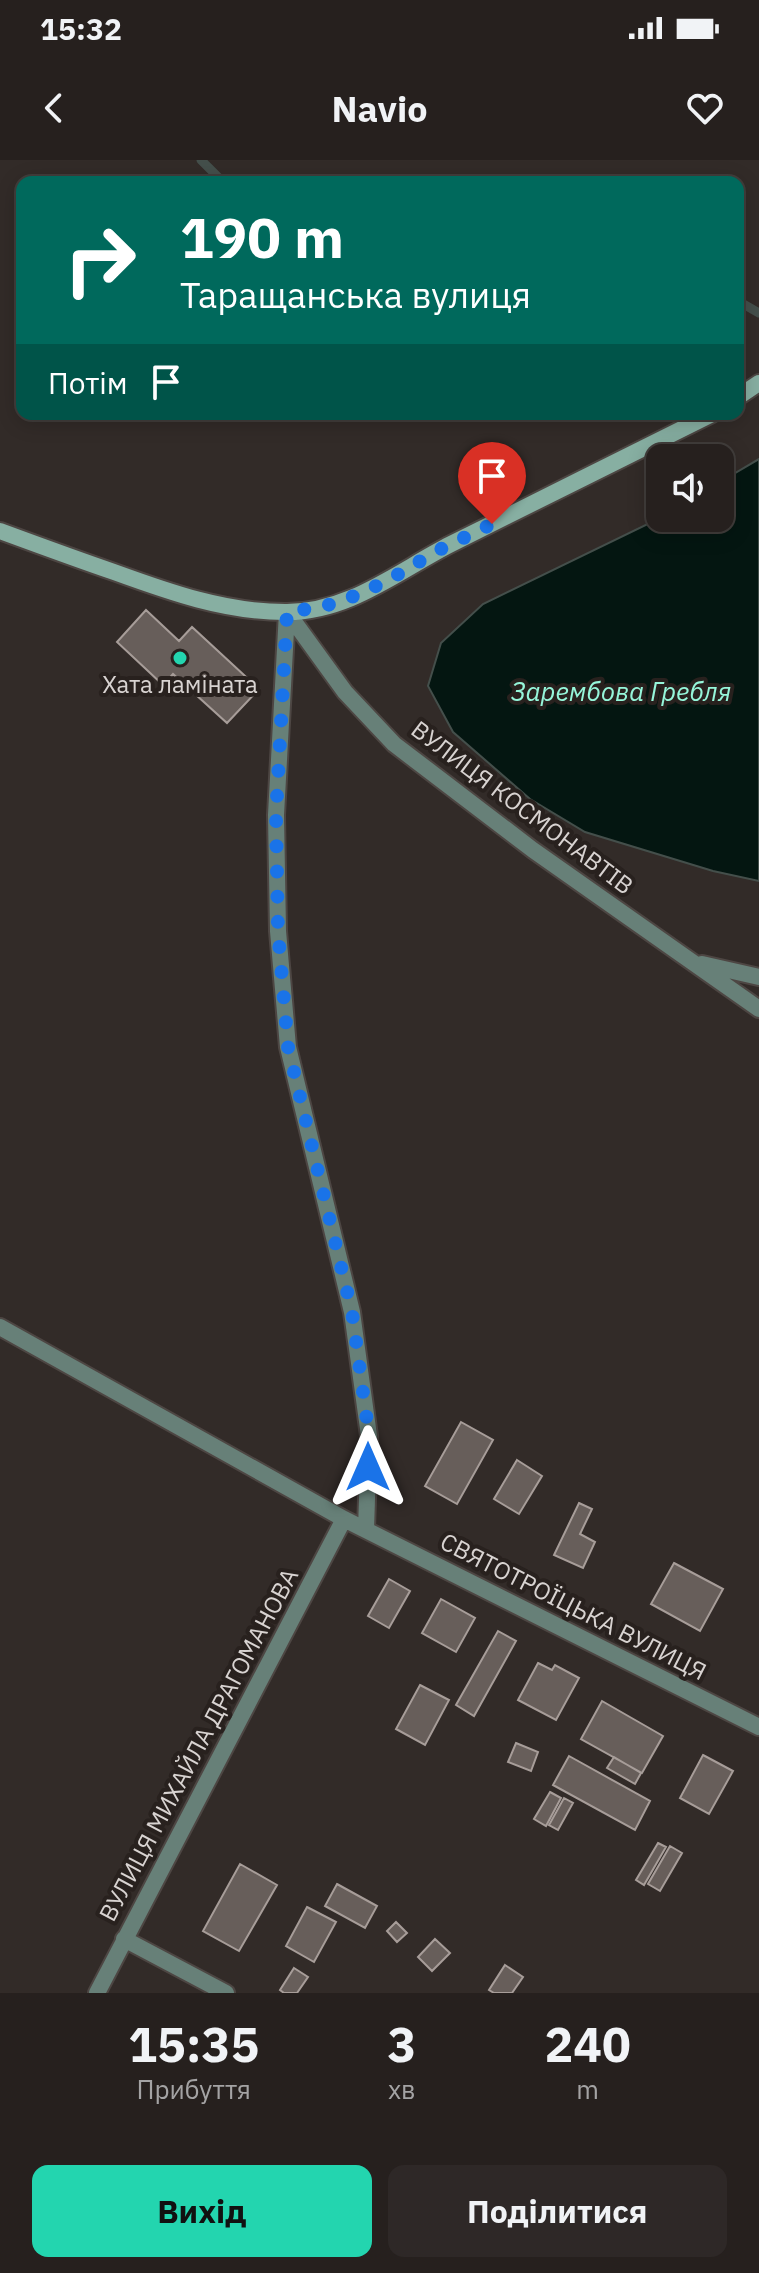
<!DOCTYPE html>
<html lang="uk">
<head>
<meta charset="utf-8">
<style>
  body { margin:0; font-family:"IBM Plex Sans",sans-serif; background:#2e2827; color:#f1f3f6; height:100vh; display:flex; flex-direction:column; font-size:30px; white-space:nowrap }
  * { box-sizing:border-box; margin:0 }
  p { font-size:26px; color:#a4a3a4 }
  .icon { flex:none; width:44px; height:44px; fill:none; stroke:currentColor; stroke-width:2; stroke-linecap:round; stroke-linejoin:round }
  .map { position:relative; height:1833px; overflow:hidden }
  .details { display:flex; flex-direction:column; background:#26201e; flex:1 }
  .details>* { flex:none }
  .hud { position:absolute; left:16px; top:16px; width:728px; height:244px; border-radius:16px; box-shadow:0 4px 20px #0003,0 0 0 2px #423e3c; background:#00695c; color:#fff; overflow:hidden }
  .fabs { position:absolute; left:646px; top:284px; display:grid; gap:16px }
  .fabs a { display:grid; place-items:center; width:88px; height:88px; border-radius:16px; background:#26201e; box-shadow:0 4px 20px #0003,0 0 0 2px #423e3c; font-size:40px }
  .pin { position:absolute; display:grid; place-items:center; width:68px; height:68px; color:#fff; margin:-82px -34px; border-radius:50% 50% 50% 0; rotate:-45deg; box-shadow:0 0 8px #0007 }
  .pin .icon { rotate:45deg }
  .me { position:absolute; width:88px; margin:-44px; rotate:0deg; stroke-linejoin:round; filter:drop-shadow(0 0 6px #0008) }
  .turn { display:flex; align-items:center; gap:28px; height:168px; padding:0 32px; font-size:36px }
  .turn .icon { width:104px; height:104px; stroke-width:2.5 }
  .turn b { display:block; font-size:56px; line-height:68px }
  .then { display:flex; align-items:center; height:76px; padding:0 32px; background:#0003; gap:16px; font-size:30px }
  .eta { display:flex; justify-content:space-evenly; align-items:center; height:136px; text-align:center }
  .eta b { font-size:48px; font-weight:800; line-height:56px }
  .primary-button { display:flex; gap:16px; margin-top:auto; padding:16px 32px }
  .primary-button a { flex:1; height:92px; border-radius:16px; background:#23d5af; color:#111; font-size:32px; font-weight:800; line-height:92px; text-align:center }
  .primary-button a+a { background:#2e2827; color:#f1f3f6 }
  .status { display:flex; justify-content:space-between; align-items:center; height:56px; padding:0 40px; background:#26201e; direction:ltr }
  .status svg { height:22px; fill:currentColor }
  header { display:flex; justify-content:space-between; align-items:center; height:104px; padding:0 32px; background:#26201e; font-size:36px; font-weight:800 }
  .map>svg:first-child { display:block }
  .water { fill:#041611; stroke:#444f4b; stroke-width:2 }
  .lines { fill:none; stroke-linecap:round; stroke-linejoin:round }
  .stream { stroke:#444f4b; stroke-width:9 }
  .building { fill:#675e5a; stroke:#a79d99; stroke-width:2 }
  .minor-casing { stroke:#4d4643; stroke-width:20 }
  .secondary-casing { stroke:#4d4643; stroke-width:20 }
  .minor { stroke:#678078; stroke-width:16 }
  .secondary { stroke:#87afa2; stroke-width:16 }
  .route { stroke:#1a73e8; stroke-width:14; stroke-dasharray:0 25.2 }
  .poi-dot { fill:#23d5af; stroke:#28211e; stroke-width:3 }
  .labels { text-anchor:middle; stroke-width:8; stroke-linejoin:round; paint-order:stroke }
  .poi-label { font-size:24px; fill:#d8d3d1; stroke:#28211e }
  .street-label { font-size:24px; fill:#d8d3d1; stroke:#28211e }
  .water-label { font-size:26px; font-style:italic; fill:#96f6da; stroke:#28211e }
</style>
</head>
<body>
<div class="status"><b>15:32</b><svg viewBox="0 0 49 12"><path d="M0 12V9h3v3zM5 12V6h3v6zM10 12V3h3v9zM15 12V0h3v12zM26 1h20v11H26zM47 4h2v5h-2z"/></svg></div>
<header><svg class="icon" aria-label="back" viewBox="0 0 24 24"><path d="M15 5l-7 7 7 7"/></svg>Navio<svg class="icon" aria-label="heart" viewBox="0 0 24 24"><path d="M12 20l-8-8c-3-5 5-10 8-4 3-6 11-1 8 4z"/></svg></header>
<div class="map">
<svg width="759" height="1833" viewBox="0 0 759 1833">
  <rect width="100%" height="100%" fill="#322b28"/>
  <!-- water -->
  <path class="water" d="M 759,299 L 759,721 L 713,711 L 585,672 L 530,639 L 453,572 L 428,526 L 441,483 L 483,444 L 660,358 L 720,358 L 720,322 Z"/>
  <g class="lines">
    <!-- stream -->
    <path class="stream" d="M 201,0 L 223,22
      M 738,141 L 759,153"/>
  </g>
  <!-- building -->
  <path class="building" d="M 146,450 L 179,481 L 192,467 L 259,529 L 227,563 L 173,514 L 163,525 L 117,482 Z
    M 461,1262 L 493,1280 L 457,1344 L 425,1326 Z
    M 517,1300 L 542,1316 L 519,1354 L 494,1339 Z
    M 579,1343 L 592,1349 L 580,1374 L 595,1382 L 583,1408 L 554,1395 Z
    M 674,1403 L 723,1429 L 700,1471 L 651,1444 Z
    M 389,1419 L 410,1431 L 389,1468 L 368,1456 Z
    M 441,1439 L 475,1458 L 456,1492 L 422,1473 Z
    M 498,1471 L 516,1481 L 474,1556 L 456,1545 Z
    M 538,1503 L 552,1510 L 555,1505 L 579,1518 L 556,1560 L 518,1540 Z
    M 420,1525 L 449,1540 L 425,1585 L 396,1569 Z
    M 602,1541 L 663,1576 L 642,1613 L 581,1579 Z
    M 516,1583 L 538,1592 L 531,1611 L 508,1602 Z
    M 703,1595 L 733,1611 L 709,1654 L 680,1638 Z
    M 569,1596 L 650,1641 L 635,1670 L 553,1625 Z
    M 614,1597 L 641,1613 L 635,1624 L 607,1608 Z
    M 550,1632 L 561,1638 L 546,1666 L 534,1659 Z
    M 564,1638 L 573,1643 L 558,1670 L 549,1665 Z
    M 658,1683 L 666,1687 L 644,1725 L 636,1720 Z
    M 670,1686 L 682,1693 L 660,1731 L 648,1724 Z
    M 240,1704 L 277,1725 L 239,1791 L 203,1771 Z
    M 337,1724 L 377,1746 L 365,1768 L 325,1746 Z
    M 307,1747 L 336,1762 L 314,1802 L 286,1786 Z
    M 396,1762 L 407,1773 L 397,1782 L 387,1771 Z
    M 435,1779 L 450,1793 L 432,1811 L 418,1797 Z
    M 505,1805 L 523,1817 L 512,1833 L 494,1833 L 489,1830 Z
    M 294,1808 L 308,1817 L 297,1833 L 284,1833 L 280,1830 Z"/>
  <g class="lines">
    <defs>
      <path id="minor" d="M 287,452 L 276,655 L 278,771 L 288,887 L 352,1152 L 369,1276 L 366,1370
        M 287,452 L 345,532 L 394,584 L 533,690 L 759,849
        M 702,804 L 759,817
        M 0,1167 L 344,1359 L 759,1567
        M 124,1779 L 226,1833
        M 97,1833 L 344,1359"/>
      <path id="secondary" d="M 738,237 L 759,223
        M 0,371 C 38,385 76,399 114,412 C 169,432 225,452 285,452 C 348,453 398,411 451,384 C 538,341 625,297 712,254"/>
    </defs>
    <!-- minor casing -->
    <use href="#minor" class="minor-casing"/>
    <!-- secondary casing -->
    <use href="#secondary" class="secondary-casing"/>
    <!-- minor -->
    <use href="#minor" class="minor"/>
    <!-- secondary -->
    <use href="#secondary" class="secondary"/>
  </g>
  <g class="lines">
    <!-- route -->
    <path class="route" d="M 368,1307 L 369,1276 L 352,1152 L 288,887 L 278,771 L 276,655 L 287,452 L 322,447 L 360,434 L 392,418 L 437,391 L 492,364"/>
  </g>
  <!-- markers -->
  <circle class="poi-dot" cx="180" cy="498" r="8"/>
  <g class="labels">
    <!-- poi labels -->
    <g class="poi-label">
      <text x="180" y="533">Хата ламіната</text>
    </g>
    <!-- street labels -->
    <g class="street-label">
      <text transform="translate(522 648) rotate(37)" y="8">ВУЛИЦЯ КОСМОНАВТІВ</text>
      <text transform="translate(573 1447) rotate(27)" y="8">СВЯТОТРОЇЦЬКА ВУЛИЦЯ</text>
      <text transform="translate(199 1585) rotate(-62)" y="8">ВУЛИЦЯ МИХАЙЛА ДРАГОМАНОВА</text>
    </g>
    <!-- water labels -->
    <g class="water-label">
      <text x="621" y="541">Зарембова Гребля</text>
    </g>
  </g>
</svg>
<div class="fabs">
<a><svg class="icon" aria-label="sound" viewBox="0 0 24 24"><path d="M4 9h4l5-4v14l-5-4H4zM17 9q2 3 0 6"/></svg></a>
</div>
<div class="pin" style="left:492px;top:364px;background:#d93025"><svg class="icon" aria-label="arrive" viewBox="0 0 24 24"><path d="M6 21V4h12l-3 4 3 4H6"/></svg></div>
<svg class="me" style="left:368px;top:1307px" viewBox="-20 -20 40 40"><path d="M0-17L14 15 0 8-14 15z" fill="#1a73e8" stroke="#fff" stroke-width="4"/></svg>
<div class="hud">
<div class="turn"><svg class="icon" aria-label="right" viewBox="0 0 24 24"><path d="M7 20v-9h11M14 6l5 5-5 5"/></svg><div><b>190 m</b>Таращанська вулиця</div></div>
<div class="then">Потім<svg class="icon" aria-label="arrive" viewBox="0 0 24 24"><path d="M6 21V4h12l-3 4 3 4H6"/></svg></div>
</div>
</div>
<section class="details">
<div class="eta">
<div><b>15:35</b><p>Прибуття</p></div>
<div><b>3</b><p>хв</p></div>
<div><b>240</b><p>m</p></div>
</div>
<div class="primary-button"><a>Вихід</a><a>Поділитися</a></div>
</section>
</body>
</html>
